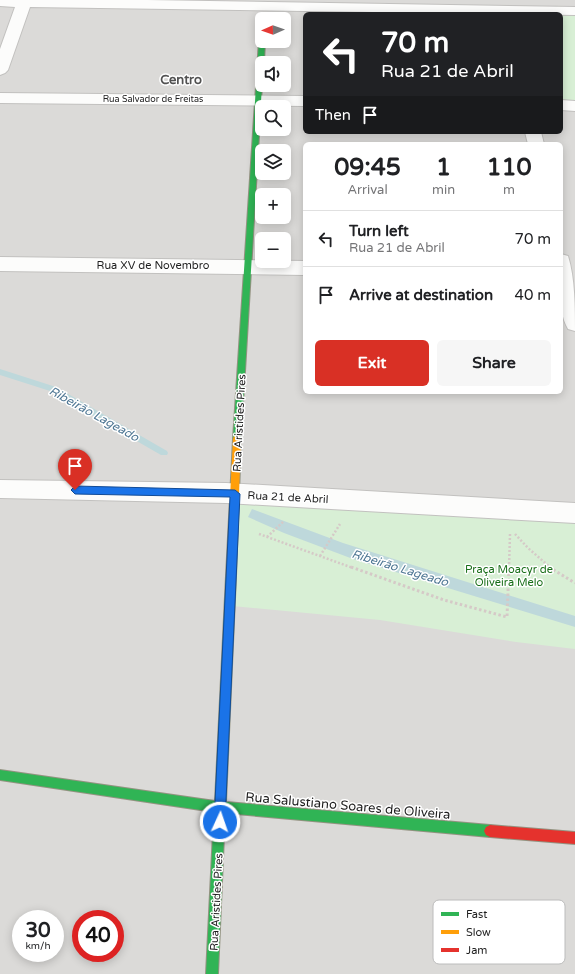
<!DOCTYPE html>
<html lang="en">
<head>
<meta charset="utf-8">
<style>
  body { margin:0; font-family:"Varela Round",sans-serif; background:#f6f6f6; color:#202124; height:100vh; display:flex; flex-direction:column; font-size:15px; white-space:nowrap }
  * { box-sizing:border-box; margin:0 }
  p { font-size:13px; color:#757577 }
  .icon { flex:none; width:22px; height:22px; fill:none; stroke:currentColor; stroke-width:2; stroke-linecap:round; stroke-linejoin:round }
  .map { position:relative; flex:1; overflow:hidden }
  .side { position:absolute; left:303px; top:142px; width:260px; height:252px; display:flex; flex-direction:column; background:#fff; border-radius:6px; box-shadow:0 2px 10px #0003 }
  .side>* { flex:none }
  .guide { position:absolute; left:303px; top:12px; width:260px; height:122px; border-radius:6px; box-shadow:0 2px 10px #0003; background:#202124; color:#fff; overflow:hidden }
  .needle { width:26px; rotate:268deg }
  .controls { position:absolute; left:255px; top:12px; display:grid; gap:8px }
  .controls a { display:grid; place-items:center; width:36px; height:36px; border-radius:6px; background:#fff; box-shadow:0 2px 10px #0003; font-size:20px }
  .speed { position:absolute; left:12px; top:910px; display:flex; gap:8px; font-size:20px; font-weight:700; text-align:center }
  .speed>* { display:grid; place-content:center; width:52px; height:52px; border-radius:50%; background:#fff; box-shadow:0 2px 10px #0003; line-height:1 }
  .speed small { font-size:10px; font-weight:400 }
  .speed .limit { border:6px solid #d22; background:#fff; color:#111 }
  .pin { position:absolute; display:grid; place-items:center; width:34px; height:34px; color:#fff; margin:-41px -17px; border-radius:50% 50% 50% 0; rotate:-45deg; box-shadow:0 0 4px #0007 }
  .pin .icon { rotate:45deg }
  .me { position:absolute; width:44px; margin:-22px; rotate:3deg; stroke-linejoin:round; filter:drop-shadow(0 0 3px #0008) }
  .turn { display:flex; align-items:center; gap:14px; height:84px; padding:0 12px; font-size:18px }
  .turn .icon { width:52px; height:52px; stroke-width:2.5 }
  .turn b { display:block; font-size:28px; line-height:34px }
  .then { display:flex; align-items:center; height:38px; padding:0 12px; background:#0003; gap:8px; font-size:15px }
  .eta { display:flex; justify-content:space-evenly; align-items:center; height:68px; text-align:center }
  .eta b { font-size:24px; font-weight:800; line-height:28px }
  .action { display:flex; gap:8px; margin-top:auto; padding:8px 12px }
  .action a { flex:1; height:46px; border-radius:6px; background:#d93025; color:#fff; font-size:16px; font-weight:800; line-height:46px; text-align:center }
  .action a+a { background:#f6f6f6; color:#202124 }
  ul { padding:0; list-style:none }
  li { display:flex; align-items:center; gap:12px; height:56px; padding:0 12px; border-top:1px solid #e0e0e0 }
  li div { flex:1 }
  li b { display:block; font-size:15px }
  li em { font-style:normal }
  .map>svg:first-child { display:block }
  .residential { fill:#dbdad8; fill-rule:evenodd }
  .park { fill:#d8efd5 }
  .water { fill:#bed8db }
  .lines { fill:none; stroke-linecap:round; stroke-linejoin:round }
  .stream { fill:#bed8db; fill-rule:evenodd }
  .street-casing { stroke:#c2c1bf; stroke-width:2 }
  .fast-casing { stroke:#939381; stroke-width:2 }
  .slow-casing { stroke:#939381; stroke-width:2 }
  .jam-casing { stroke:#939381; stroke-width:2 }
  .path-far1 { stroke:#d5c9c7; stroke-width:2.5; stroke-dasharray:2 2; stroke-linecap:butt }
  .path { stroke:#d5c9c7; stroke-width:3; stroke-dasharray:2.5 2.5; stroke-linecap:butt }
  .street { fill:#fcfcfb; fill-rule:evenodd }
  .fast { fill:#30b455; fill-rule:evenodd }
  .slow { fill:#ff9f0a; fill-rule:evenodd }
  .jam { fill:#e5322d; fill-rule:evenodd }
  .route { fill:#1a73e8; stroke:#114b97 }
  .labels { text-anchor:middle; stroke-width:3; stroke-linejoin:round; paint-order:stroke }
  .far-street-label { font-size:9px; fill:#1e1e1e; stroke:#fff }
  .street-label { font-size:11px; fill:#1e1e1e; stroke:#fff }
  .park-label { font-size:11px; fill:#196f19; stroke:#fff }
  .water-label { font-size:12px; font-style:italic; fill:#4f7794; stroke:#fff }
  .far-district-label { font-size:13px; font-weight:bold; fill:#515151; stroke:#fff }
  .near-street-label { font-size:13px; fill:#1e1e1e; stroke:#fff }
  .key { fill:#fff; stroke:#bcbcbc; stroke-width:1 }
  .key-label { font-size:11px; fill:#1e1e1e }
</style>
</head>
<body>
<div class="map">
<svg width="575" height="974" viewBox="0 0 575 974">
  <rect width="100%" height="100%" fill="#eceae7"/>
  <!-- residential -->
  <path class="residential" d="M 0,0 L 575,0 L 575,974 L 0,974 ZM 305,14 L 561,14 L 561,132 L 305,132 ZM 262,19 L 284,19 L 284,41 L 262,41 ZM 262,63 L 284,63 L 284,85 L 262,85 ZM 262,107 L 284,107 L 284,129 L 262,129 ZM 305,144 L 561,144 L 561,392 L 305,392 ZM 262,151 L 284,151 L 284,173 L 262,173 ZM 262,195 L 284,195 L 284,217 L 262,217 ZM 262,239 L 284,239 L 284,261 L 262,261 ZM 21,919 L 55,919 L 55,953 L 21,953 ZM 81,919 L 115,919 L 115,953 L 81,953 Z"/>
  <!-- park -->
  <path class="park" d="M 575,12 L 575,103 L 561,103 L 561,14 Z
    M 237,496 L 575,515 L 575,649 L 516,642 L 380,620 L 232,606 Z"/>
  <!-- water -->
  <path class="water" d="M 252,509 L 343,543 L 575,616 L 575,627 L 353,559 L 284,533 L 248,517 Z"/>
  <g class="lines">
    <!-- stream -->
    <path class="stream" d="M 0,369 L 56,387 L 167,451 L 168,453 L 167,455 L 161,455 L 50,391 L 0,375 Z"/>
    <defs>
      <path id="street" d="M 0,0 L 147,0 L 575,7 L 575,15 L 30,7 L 8,70 L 5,73 L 0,75 L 0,49 L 15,7 L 0,6 Z
        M 0,93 L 305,96 L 305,106 L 0,103 Z
        M 561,100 L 575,101 L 575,111 L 561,110 Z
        M 525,132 L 541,132 L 544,144 L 528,144 Z
        M 561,254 L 568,256 C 575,278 575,308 575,331 L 568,329 C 556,308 561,278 561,254 Z
        M 0,257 L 305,261 L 305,275 L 0,271 Z
        M 0,480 L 226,483 L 575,503 L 575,523 L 226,503 L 0,498 Z"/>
      <path id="fast" d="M 262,38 L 262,41 L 265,41 L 264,63 L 262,63 L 262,85 L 241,439 L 240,442 L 234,442 L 233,439 L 259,40 Z
        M 231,572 L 234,573 L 236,576 L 226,802 L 490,825 L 494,827 L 496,831 L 494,835 L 490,837 L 225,813 L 218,974 L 206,974 L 214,812 L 0,780 L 0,770 L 215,801 L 226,576 L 228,573 Z"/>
      <path id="slow" d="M 237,435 L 240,436 L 241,439 L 236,576 L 234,579 L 231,580 L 228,579 L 226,576 L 233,439 L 234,436 Z"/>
      <path id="jam" d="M 490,825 L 575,832 L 575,844 L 490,837 L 486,835 L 484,831 L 486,827 Z"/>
    </defs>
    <!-- street casing -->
    <use href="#street" class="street-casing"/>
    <!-- fast casing -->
    <use href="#fast" class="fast-casing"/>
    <!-- slow casing -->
    <use href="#slow" class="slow-casing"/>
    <!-- jam casing -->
    <use href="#jam" class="jam-casing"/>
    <!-- path-far1 -->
    <path class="path-far1" d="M 259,534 L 353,568
      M 515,534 L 528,548 L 551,568
      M 267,537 L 284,521
      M 320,556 L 340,524
      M 509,568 L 510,534"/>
    <!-- path -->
    <path class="path" d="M 351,567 L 444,600 L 507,617 L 509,567
      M 549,567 L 575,583"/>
    <!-- street -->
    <use href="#street" class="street"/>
    <!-- fast -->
    <use href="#fast" class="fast"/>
    <!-- slow -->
    <use href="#slow" class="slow"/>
    <!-- jam -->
    <use href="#jam" class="jam"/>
  </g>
  <!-- route -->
  <path class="route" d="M 75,486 L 235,490 L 240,494 L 225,822 L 224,826 L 220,828 L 216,826 L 214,822 L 230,497 L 75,494 L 71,490 Z"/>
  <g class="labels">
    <!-- far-street labels -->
    <g class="far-street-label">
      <text x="153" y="102">Rua Salvador de Freitas</text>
    </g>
    <!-- street labels -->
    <g class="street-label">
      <text x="153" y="269">Rua XV de Novembro</text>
      <text transform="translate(239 423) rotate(-87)" y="4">Rua Aristides Pires</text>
      <text transform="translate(288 497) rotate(3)" y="4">Rua 21 de Abril</text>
      <text transform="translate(216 902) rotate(-87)" y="4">Rua Aristides Pires</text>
    </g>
    <!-- park labels -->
    <g class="park-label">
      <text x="509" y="573">Praça Moacyr de<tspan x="509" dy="13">Oliveira Melo</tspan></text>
    </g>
    <!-- water labels -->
    <g class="water-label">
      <text transform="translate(94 414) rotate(29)" y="4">Ribeirão Lageado</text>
      <text transform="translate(400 568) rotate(17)" y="4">Ribeirão Lageado</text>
    </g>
    <!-- far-district labels -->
    <g class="far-district-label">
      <text x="181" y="84">Centro</text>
    </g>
    <!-- near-street labels -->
    <g class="near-street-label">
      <text transform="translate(348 805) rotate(5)" y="5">Rua Salustiano Soares de Oliveira</text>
    </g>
  </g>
  <!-- legend -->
  <rect x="433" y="900" width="132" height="64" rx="6" class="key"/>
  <rect x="441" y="912" width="18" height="4" fill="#30b455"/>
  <rect x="441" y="930" width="18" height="4" fill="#ff9f0a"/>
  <rect x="441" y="948" width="18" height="4" fill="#e5322d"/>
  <g class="key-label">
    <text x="466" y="918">Fast</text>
    <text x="466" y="936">Slow</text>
    <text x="466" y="954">Jam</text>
  </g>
</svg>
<div class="controls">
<a><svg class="needle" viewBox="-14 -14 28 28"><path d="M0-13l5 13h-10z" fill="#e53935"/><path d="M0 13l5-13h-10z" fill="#757577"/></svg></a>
<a><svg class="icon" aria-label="sound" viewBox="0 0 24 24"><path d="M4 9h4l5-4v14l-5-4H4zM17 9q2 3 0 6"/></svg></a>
<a><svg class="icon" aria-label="search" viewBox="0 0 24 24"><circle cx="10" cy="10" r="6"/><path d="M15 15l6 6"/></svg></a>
<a><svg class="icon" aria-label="layers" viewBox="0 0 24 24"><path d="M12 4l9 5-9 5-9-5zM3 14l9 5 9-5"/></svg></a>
<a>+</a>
<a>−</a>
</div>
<div class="speed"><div>30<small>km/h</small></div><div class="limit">40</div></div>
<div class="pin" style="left:75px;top:490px;background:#d93025"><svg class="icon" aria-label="arrive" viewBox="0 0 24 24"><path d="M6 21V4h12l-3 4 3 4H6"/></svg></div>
<svg class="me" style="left:220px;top:822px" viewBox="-20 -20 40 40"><circle r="17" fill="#1a73e8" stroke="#fff" stroke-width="3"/><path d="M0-11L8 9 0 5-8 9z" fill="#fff"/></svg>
<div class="guide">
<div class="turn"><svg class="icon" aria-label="left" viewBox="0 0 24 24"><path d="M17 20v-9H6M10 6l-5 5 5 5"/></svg><div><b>70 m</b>Rua 21 de Abril</div></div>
<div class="then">Then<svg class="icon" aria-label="arrive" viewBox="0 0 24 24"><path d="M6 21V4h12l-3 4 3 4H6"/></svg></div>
</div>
<section class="side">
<div class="eta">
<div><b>09:45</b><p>Arrival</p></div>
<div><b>1</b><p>min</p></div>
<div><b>110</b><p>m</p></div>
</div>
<ul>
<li><svg class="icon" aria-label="left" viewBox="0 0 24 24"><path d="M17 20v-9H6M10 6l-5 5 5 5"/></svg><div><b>Turn left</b><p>Rua 21 de Abril</p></div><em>70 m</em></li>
<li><svg class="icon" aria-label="arrive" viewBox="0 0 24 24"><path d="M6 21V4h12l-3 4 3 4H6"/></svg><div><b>Arrive at destination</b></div><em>40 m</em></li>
</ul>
<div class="action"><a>Exit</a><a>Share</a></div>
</section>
</div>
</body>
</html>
